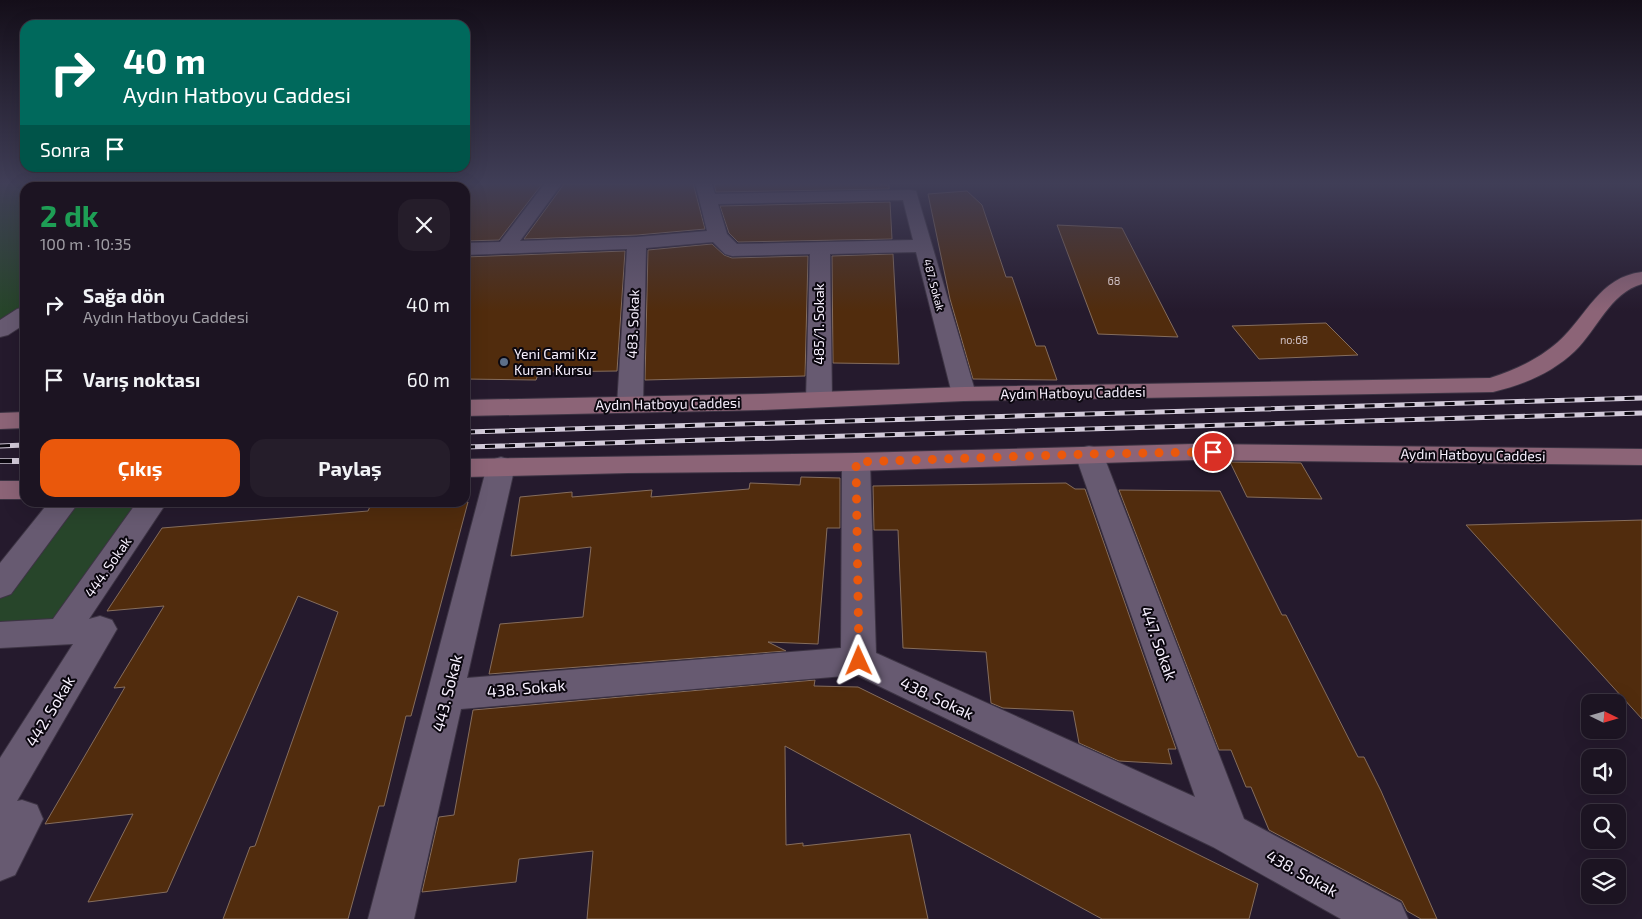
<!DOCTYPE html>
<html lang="tr">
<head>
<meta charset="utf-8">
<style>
  body { margin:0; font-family:"Exo 2",sans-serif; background:#251d2a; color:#f1f3f6; height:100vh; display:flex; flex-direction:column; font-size:19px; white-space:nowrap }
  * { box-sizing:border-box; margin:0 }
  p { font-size:16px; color:#a09ea5 }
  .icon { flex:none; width:28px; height:28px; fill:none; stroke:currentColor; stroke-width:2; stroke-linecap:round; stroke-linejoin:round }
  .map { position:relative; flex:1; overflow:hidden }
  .sheet { position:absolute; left:20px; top:182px; width:450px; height:325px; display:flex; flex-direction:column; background:#1c1422; border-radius:15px; box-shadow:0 5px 20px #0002,0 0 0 1px #3a3340 }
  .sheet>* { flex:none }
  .top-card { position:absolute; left:20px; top:20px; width:450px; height:152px; border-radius:15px; box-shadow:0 5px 20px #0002,0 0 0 1px #3a3340; background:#00695c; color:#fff; overflow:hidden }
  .needle { width:32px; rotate:95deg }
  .fabs { position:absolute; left:1581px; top:694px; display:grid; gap:10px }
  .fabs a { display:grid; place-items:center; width:45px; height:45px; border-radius:10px; background:#1c1422; box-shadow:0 5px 20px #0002,0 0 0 1px #3a3340; font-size:25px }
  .pin { position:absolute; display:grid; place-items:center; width:42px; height:42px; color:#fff; margin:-21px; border:2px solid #fff; border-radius:50%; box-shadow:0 1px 5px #0007 }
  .me { position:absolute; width:55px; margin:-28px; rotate:359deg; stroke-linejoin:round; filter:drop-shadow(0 0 4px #0008) }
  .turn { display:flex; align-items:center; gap:18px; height:105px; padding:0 20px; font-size:22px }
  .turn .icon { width:65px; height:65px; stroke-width:2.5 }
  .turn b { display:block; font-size:35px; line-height:42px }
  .then { display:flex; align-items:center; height:48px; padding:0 20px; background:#0003; gap:10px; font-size:19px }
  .round { display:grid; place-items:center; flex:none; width:52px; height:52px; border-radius:15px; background:#251d2a }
  .headline { display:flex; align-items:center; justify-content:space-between; height:85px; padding:0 20px }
  h1 { font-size:30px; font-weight:700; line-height:38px; color:#1e9e55 }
  .button { display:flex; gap:10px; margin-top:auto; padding:10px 20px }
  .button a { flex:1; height:58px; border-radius:15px; background:#ea580c; color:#fff; font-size:20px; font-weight:700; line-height:58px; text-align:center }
  .button a+a { background:#251d2a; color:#f1f3f6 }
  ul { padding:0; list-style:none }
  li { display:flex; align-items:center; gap:15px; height:75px; padding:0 20px }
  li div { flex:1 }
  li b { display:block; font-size:19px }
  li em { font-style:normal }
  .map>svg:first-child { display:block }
  .green { fill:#27452a }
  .building { fill:#512c0d; stroke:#856d5d }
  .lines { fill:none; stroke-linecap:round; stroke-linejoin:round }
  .street-casing { stroke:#3d3444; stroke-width:2 }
  .secondary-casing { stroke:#3d3444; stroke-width:2 }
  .street { fill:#675a71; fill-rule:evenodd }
  .secondary { fill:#8c6477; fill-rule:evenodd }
  .rail-far1-casing { stroke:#d3cbda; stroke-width:5 }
  .rail-casing { stroke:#d3cbda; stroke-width:6 }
  .rail-far1 { stroke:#0b070f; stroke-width:3; stroke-dasharray:10; stroke-linecap:butt }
  .rail { stroke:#0b070f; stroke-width:4.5; stroke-dasharray:12; stroke-linecap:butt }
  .route { stroke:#ea580c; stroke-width:9; stroke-dasharray:0 16.2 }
  .service-dot { fill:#5c6f8a; stroke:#0b070f; stroke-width:2 }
  .labels { text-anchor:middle; stroke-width:4; stroke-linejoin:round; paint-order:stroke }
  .number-label { font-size:11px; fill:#cebfc2 }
  .far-street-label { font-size:11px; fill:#f7f0fe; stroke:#0b070f }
  .street-label { font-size:14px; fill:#f7f0fe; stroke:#0b070f }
  .poi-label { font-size:14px; fill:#f7f0fe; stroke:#0b070f; text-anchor:start }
  .near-street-label { font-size:16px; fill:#f7f0fe; stroke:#0b070f }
</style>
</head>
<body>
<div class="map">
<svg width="1642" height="919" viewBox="0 0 1642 919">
  <rect width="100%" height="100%" fill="#251a2d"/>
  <!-- green -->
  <path class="green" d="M 0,182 L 82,182 L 87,187 L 25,188 L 25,314 L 0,330 Z
    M 65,503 L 153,503 L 62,632 L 0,635 L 0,586 Z"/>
  <!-- building -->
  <path class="building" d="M 638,182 L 693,183 L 705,229 L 637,235 L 524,239 L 564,184 L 637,184 Z
    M 721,182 L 880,182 L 880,185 L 889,185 L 889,189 L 716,192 L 714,184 L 721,184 Z
    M 527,183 L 542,184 L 499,240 L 465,241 L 465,184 Z
    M 967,191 L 982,205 L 1006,277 L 1012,277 L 1036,346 L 1045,346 L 1057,380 L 973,379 L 950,299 L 928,194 Z
    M 890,202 L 892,239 L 738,242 L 729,233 L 720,206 Z
    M 1057,225 L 1122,228 L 1178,337 L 1098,334 Z
    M 712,244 L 724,255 L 732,258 L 808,256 L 805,376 L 645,380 L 648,250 Z
    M 625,251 L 617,371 L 539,372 L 536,380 L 465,379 L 465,257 Z
    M 893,254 L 899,364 L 833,363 L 832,256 Z
    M 1326,323 L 1358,355 L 1259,359 L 1232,326 Z
    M 1230,462 L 1301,463 L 1322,499 L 1247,497 Z
    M 801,477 L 840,478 L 840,528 L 827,528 L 818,644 L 768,642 L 786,651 L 489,674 L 500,624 L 583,617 L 591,547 L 511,556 L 520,497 L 572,492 L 572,497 L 652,490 L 651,497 L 749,489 L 750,483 L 800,485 Z
    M 1066,483 L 1075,489 L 1085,489 L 1176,749 L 1168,749 L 1172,764 L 1119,761 L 1079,743 L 1073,711 L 1003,708 L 991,703 L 986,652 L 903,648 L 898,530 L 874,530 L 873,486 Z
    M 1119,490 L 1220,491 L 1282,615 L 1286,615 L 1358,757 L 1364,757 L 1381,791 L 1437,919 L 1421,919 L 1407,911 L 1402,901 L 1269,830 L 1251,787 L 1246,787 L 1231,750 L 1219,750 Z
    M 372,502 L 468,502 L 411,716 L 406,716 L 384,806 L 379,806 L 348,919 L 223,919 L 250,847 L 255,846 L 338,612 L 298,596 L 167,892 L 88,902 L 133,814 L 45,824 L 125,687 L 114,688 L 164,606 L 107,611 L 162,528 L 368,511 Z
    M 1642,520 L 1642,719 L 1466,525 Z
    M 815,680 L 814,686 L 858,687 L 1258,884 L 1249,919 L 1102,919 L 785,746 L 786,845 L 803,843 L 803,846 L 910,834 L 928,919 L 587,919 L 593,851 L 519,859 L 516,882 L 422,892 L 439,817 L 454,815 L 473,710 Z"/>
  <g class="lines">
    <defs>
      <path id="street" d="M 196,182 L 233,182 L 239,183 L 241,187 L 207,188 L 198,186 Z
        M 546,182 L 563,182 L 520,241 L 637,237 L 707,231 L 695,182 L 711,182 L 715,194 L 910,190 L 916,191 L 976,394 L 973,399 L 964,401 L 955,399 L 952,394 L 916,252 L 830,254 L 832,399 L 828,404 L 819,407 L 810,404 L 806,399 L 810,254 L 732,256 L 725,254 L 713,242 L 646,248 L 643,405 L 639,410 L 630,413 L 621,410 L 617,405 L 627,249 L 465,255 L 465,243 L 500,242 ZM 903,200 L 913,240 L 737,244 L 727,234 L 718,204 Z
        M 25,307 L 25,324 L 8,335 L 0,337 L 0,320 L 17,309 Z
        M 1089,446 L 1099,448 L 1103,454 L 1244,819 L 1401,903 L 1408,919 L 1341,919 L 1213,847 L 856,675 L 461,709 L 414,919 L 368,919 L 487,466 L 491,460 L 501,457 L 511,460 L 515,466 L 467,678 L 841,648 L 842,462 L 846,456 L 856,453 L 866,456 L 870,462 L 876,653 L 1195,797 L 1075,454 L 1079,448 Z
        M 49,502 L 79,502 L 11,594 L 0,598 L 0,563 Z
        M 137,502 L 167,502 L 89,619 L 100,616 L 112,620 L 117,629 L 17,801 L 22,800 L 37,805 L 43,819 L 15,875 L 0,881 L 0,758 L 73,644 L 0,648 L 0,622 L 53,619 Z"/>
      <path id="secondary" d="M 1642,272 L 1642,284 C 1610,293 1597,330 1575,351 C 1552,373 1523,385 1493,392 L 964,401 L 761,410 L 465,416 L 465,400 L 761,394 L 964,387 L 1490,378 C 1517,369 1537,360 1558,342 C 1587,316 1599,277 1642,272 Z
        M 25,412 L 25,428 L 0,429 L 0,413 Z
        M 1194,444 L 1642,449 L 1642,465 L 1194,460 L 856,471 L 628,473 L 465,477 L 465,459 L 856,453 Z
        M 0,481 L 25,481 L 25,499 L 0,499 Z"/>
    </defs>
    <!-- street casing -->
    <use href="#street" class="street-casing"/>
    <!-- secondary casing -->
    <use href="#secondary" class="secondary-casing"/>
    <!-- street -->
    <use href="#street" class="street"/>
    <!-- secondary -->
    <use href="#secondary" class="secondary"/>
    <defs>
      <path id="rail-far1" d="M 465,432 L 1642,398
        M 0,446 L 25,445
        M 465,447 L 1642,413"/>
      <path id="rail" d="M 0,461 L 25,461"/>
    </defs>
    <!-- rail-far1 casing -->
    <use href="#rail-far1" class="rail-far1-casing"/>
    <!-- rail casing -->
    <use href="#rail" class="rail-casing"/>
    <!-- rail-far1 -->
    <use href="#rail-far1" class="rail-far1"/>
    <!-- rail -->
    <use href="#rail" class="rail"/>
  </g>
  <!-- sky -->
  <linearGradient id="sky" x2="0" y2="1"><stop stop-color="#140e19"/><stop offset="0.59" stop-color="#403e57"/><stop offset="1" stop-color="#403e57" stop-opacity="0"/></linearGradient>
  <rect width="1642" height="311" fill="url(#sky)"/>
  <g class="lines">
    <!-- route -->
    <path class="route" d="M 859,661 L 856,462 L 1089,454 L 1213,452"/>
  </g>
  <!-- markers -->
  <circle class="service-dot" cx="504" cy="362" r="5"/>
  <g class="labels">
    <!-- number labels -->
    <g class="number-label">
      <text x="1114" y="285">68</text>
      <text x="1294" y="344">no:68</text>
    </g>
    <!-- far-street labels -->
    <g class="far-street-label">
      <text transform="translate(934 285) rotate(75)" y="4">487. Sokak</text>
    </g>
    <!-- street labels -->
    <g class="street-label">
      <text transform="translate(633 324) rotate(-88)" y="5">483. Sokak</text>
      <text transform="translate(819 324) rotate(-90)" y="5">485/1. Sokak</text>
      <text transform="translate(1073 393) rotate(-1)" y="5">Aydın Hatboyu Caddesi</text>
      <text transform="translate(668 404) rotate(-1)" y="5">Aydın Hatboyu Caddesi</text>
      <text transform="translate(1473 455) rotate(1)" y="5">Aydın Hatboyu Caddesi</text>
      <text transform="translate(108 567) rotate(-55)" y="5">444. Sokak</text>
    </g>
    <!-- poi labels -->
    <g class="poi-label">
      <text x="514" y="359">Yeni Cami Kız<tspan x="514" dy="16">Kuran Kursu</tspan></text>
    </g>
    <!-- near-street labels -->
    <g class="near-street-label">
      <text transform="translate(1159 643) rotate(70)" y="6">447. Sokak</text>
      <text transform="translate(526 688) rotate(-5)" y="6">438. Sokak</text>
      <text transform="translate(447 693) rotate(-76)" y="6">443. Sokak</text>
      <text transform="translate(937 698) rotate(25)" y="6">438. Sokak</text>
      <text transform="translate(50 711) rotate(-59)" y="6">442. Sokak</text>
      <text transform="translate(1302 873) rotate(29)" y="6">438. Sokak</text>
    </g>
  </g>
</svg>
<div class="fabs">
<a><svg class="needle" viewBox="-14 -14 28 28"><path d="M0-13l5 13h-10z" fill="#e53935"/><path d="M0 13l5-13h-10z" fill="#a09ea5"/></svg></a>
<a><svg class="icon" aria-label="sound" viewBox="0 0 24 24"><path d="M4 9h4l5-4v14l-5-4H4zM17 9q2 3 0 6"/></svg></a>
<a><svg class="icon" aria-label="search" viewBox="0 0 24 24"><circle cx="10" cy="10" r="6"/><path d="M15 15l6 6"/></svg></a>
<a><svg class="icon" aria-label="layers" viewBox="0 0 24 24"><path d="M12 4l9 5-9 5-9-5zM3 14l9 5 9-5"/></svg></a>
</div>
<div class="pin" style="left:1213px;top:452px;background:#d93025"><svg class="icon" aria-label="arrive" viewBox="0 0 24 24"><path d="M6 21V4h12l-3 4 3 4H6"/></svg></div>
<svg class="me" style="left:859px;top:661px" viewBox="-20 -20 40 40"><path d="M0-17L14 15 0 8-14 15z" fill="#ea580c" stroke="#fff" stroke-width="4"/></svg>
<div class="top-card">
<div class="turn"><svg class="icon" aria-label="right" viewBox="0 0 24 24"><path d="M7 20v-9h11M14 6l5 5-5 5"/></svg><div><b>40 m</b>Aydın Hatboyu Caddesi</div></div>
<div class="then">Sonra<svg class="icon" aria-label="arrive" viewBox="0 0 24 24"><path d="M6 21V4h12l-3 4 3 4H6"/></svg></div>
</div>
<section class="sheet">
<div class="headline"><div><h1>2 dk</h1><p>100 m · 10:35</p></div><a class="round"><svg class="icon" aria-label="close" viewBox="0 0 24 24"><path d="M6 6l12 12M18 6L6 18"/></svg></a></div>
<ul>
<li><svg class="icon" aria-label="right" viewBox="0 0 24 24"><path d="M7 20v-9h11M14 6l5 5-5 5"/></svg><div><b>Sağa dön</b><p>Aydın Hatboyu Caddesi</p></div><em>40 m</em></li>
<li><svg class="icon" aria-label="arrive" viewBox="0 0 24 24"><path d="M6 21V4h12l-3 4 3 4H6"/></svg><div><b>Varış noktası</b></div><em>60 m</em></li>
</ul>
<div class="button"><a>Çıkış</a><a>Paylaş</a></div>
</section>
</div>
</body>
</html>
